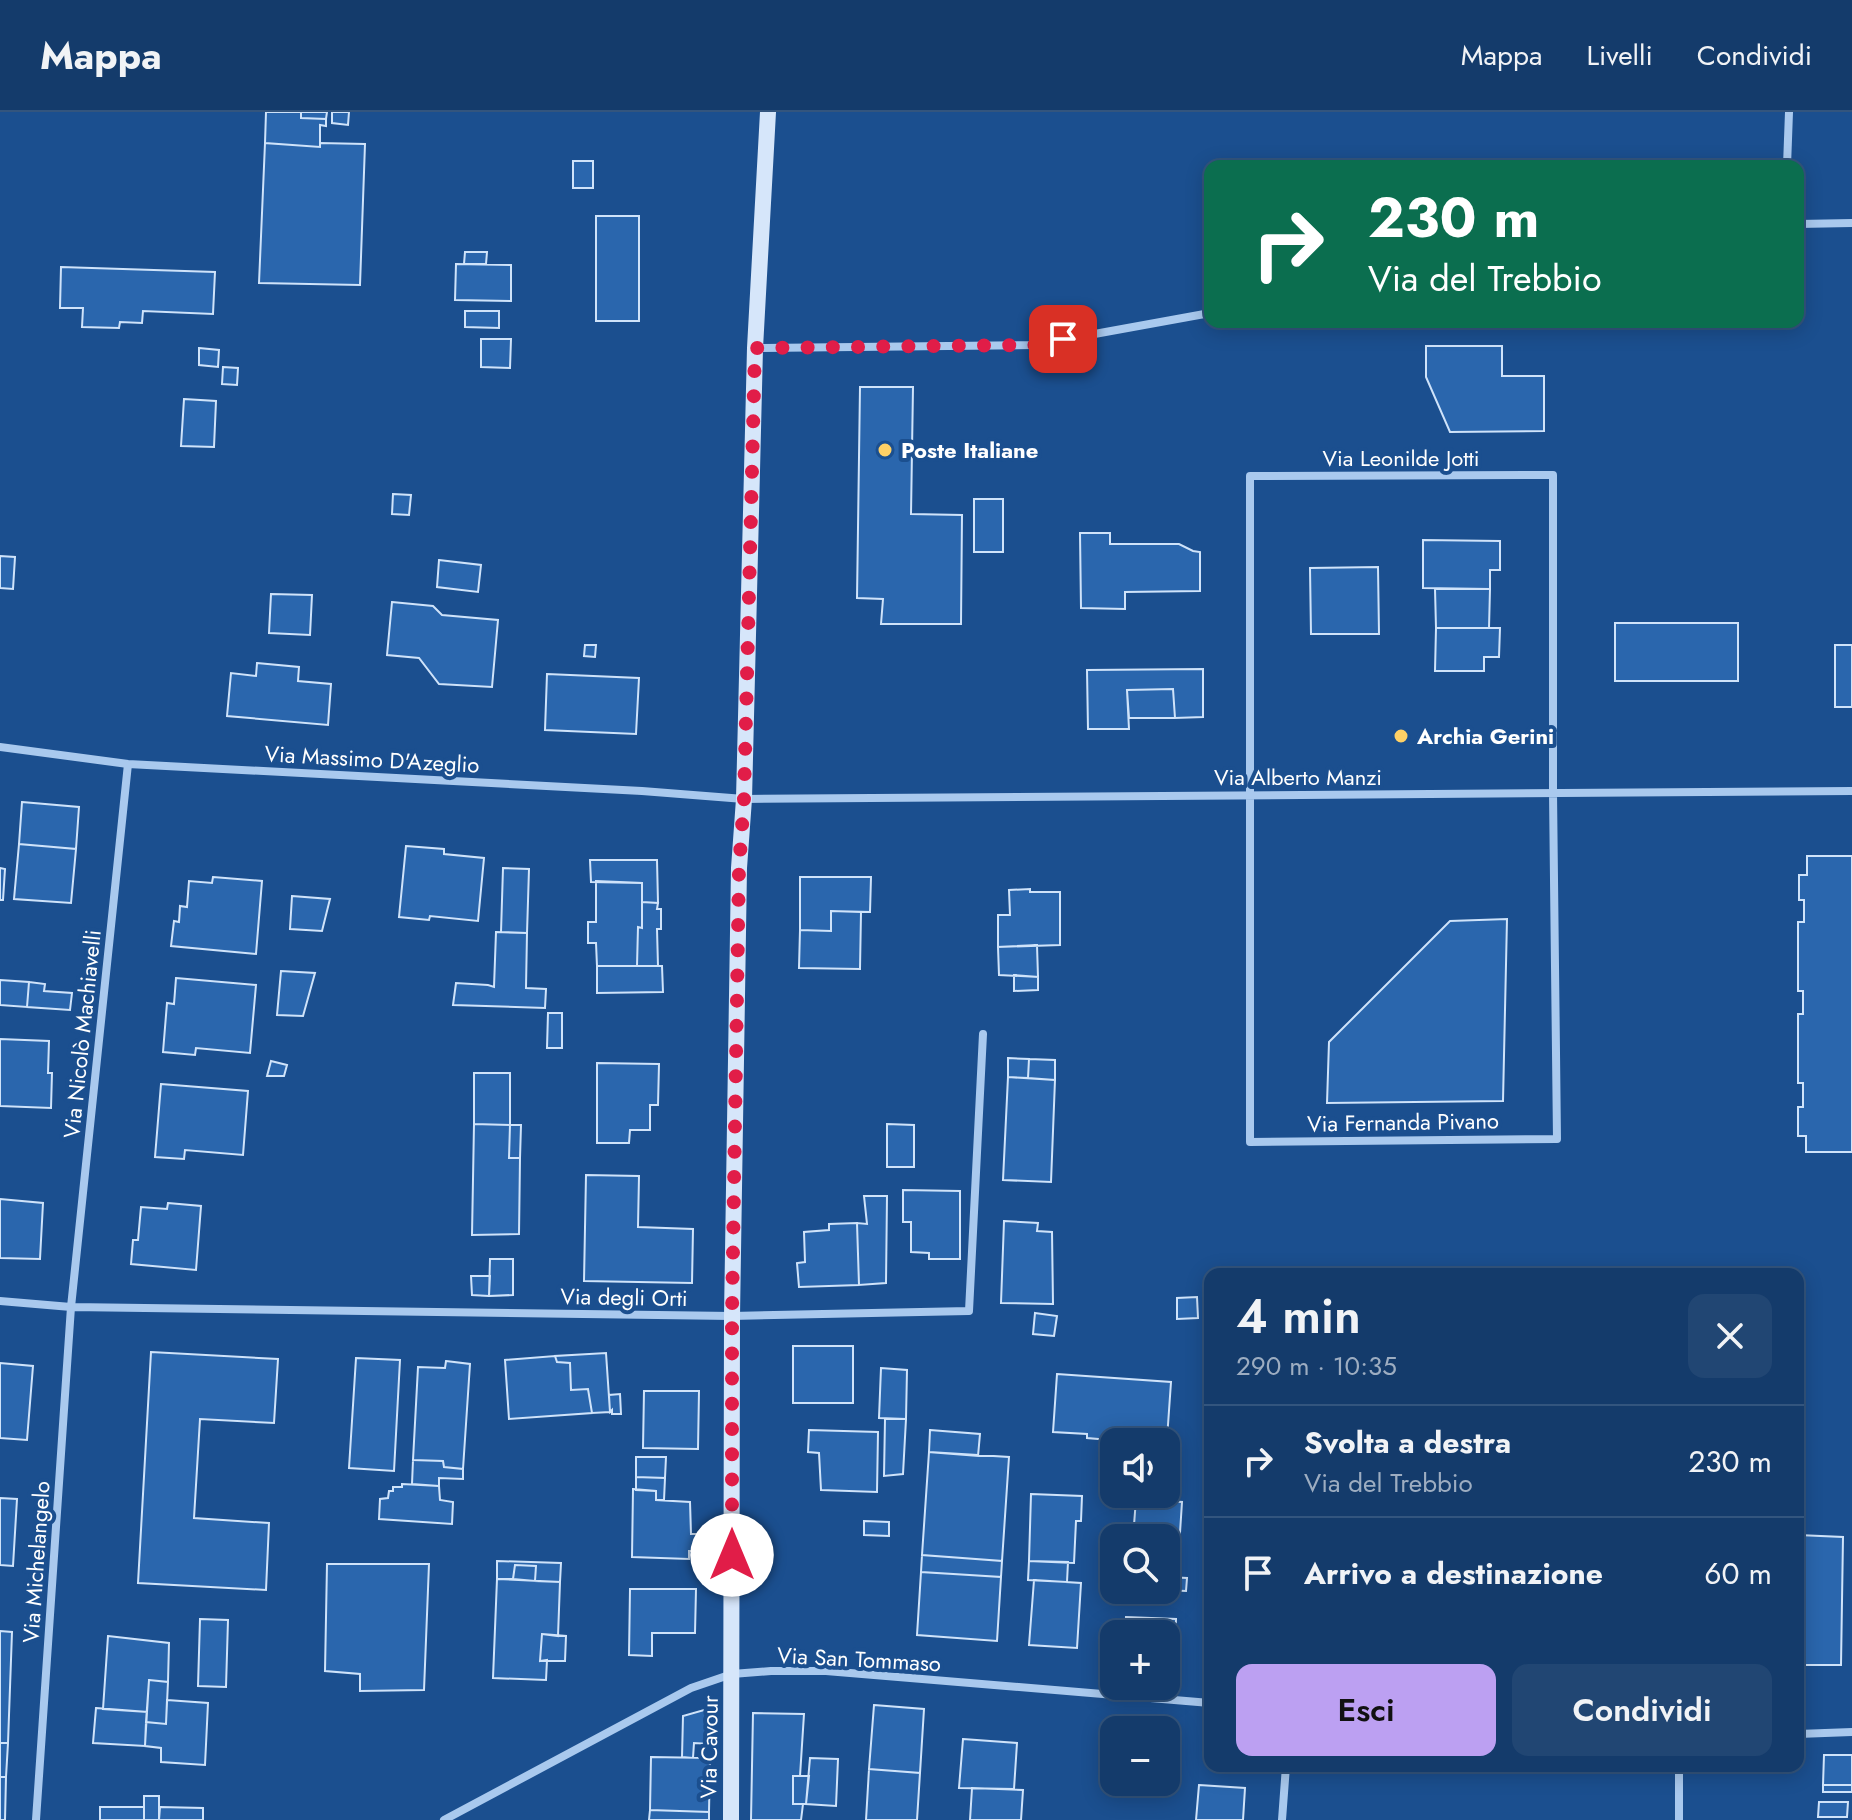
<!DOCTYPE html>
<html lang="it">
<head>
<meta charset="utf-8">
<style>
  body { margin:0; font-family:Jost,sans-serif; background:#214673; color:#f1f3f6; height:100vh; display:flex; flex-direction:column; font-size:30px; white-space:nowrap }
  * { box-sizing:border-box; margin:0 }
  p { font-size:26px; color:#9dadc1 }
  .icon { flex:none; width:44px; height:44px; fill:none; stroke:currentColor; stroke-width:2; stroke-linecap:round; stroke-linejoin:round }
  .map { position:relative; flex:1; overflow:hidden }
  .panel { position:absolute; left:1204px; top:1156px; width:600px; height:504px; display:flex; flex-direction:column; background:#143b6b; border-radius:16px; box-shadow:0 4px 20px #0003,0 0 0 2px #33557e }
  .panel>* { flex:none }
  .hud { position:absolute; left:1204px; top:48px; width:600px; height:168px; border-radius:16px; box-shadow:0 4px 20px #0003,0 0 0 2px #33557e; background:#0b6e4f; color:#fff; overflow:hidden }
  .fabs { position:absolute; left:1100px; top:1316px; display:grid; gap:16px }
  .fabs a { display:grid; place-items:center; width:80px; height:80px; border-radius:16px; background:#143b6b; box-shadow:0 4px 20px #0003,0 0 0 2px #33557e; font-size:40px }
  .pin { position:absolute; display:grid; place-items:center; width:68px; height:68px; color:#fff; margin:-34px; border-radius:16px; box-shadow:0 4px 12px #0006 }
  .me { position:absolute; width:88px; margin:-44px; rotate:0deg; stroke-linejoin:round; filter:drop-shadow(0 0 6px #0008) }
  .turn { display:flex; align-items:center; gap:28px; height:168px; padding:0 32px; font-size:36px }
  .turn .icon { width:104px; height:104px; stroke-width:2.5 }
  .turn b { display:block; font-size:56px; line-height:68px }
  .round { display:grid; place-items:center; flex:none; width:84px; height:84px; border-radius:16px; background:#214673 }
  .summary { display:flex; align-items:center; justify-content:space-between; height:136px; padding:0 32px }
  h1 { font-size:48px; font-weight:600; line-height:60px }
  .cta { display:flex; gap:16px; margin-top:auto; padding:16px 32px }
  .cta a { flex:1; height:92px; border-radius:16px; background:#bca0f2; color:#111; font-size:32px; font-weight:600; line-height:92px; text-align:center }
  .cta a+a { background:#214673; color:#f1f3f6 }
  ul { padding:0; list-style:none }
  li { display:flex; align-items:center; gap:24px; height:112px; padding:0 32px; border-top:2px solid #33557e }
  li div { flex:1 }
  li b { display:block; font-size:30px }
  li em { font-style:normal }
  header { display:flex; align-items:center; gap:48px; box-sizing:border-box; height:112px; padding:0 40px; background:#143b6b; border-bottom:2px solid #33557e }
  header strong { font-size:38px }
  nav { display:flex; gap:44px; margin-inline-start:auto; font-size:28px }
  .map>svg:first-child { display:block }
  .building { fill:#2a66ad; stroke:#cfe3fa; stroke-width:2 }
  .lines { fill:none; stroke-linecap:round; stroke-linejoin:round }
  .minor { stroke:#a9c9ee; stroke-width:8 }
  .secondary { stroke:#d6e6fa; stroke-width:16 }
  .route { stroke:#e11d48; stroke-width:14; stroke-dasharray:0 25.2 }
  .poi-dot { fill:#ffd166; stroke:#1b4f8f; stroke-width:3 }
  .labels { text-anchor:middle; stroke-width:8; stroke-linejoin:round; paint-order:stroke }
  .poi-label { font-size:22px; font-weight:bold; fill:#fff; stroke:#1b4f8f; text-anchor:start }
  .street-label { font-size:22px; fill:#fff; stroke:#1b4f8f }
</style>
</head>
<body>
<header>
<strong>Mappa</strong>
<nav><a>Mappa</a><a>Livelli</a><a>Condividi</a></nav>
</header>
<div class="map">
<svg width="1852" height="1708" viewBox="0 0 1852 1708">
  <rect width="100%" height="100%" fill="#1b4f8f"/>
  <!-- building -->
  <path class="building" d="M 266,0 L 301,0 L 301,6 L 326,7 L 326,14 L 320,13 L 320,35 L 265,31 Z
    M 301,0 L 327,0 L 326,7 L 301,6 Z
    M 332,0 L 349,0 L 348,13 L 332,11 Z
    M 265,31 L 320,35 L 320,31 L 365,32 L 360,173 L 259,171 Z
    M 573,49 L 593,49 L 593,76 L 573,76 Z
    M 596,104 L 639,104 L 639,209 L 596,209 Z
    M 465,140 L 487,140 L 486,152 L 464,152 Z
    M 456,152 L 511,153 L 511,189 L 455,188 Z
    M 61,155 L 215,160 L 213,202 L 143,199 L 142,211 L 120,210 L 119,216 L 82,215 L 83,196 L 60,196 Z
    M 465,199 L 499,199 L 499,216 L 465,215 Z
    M 481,227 L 511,227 L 510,256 L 481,255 Z
    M 1426,234 L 1502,234 L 1502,264 L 1544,264 L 1544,319 L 1450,320 L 1426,265 Z
    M 199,236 L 219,238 L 218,255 L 199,253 Z
    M 223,255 L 238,256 L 237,273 L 222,272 Z
    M 860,275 L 913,275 L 911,402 L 962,403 L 961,512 L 881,512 L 883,487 L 857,486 Z
    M 184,287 L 216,289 L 214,335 L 181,334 Z
    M 393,382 L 411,383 L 409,403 L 392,402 Z
    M 974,387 L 1003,387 L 1003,440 L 974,440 Z
    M 1080,421 L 1110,421 L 1110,432 L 1179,432 L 1193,439 L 1200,440 L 1200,479 L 1125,480 L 1125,497 L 1081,496 Z
    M 1423,428 L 1500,429 L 1500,458 L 1490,458 L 1490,477 L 1423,476 Z
    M 0,444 L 15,445 L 13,477 L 0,476 Z
    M 439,448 L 481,453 L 478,480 L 437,475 Z
    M 1378,455 L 1379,522 L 1311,522 L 1310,456 Z
    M 1435,477 L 1490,477 L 1489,516 L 1436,516 Z
    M 271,482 L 312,483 L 310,523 L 269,521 Z
    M 392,490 L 433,494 L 442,503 L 498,508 L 492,575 L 439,572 L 419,546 L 387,543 Z
    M 1615,511 L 1738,511 L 1738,569 L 1615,569 Z
    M 1436,516 L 1500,516 L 1499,545 L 1484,545 L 1484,559 L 1435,559 Z
    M 585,533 L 596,533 L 595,545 L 584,544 Z
    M 1835,533 L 1852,533 L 1852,595 L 1835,595 Z
    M 257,551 L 299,555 L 298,569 L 331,572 L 328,613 L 227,604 L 231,561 L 256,564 Z
    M 1203,557 L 1203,605 L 1175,606 L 1173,577 L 1127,578 L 1129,617 L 1088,617 L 1087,558 Z
    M 547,562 L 639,566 L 636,622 L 545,618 Z
    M 1173,577 L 1175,606 L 1129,606 L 1127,578 Z
    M 22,690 L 79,695 L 76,737 L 19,732 Z
    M 19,732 L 76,737 L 71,791 L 14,787 Z
    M 406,734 L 444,737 L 444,742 L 484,746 L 478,809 L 430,804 L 429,808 L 399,805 Z
    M 1807,744 L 1852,744 L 1852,1040 L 1806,1040 L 1806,1024 L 1798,1024 L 1798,995 L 1803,995 L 1803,971 L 1798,971 L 1798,902 L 1803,902 L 1803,879 L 1798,879 L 1798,810 L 1804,810 L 1804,788 L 1799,788 L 1799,763 L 1807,763 Z
    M 590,748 L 657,748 L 658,791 L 642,790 L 642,771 L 591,770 Z
    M 0,756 L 5,757 L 3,788 L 0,788 Z
    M 503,756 L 529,757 L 527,821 L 501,820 Z
    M 213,765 L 262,769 L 256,842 L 171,834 L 174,809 L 179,810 L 180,794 L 187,795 L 189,769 L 212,771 Z
    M 800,765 L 871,765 L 870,800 L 831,799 L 831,819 L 800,818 Z
    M 596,769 L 642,771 L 642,816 L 638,815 L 637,854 L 597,854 L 596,831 L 588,831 L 588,810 L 596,810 Z
    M 1030,777 L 1030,780 L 1060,780 L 1060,833 L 998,835 L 998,803 L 1010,803 L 1009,778 Z
    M 292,784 L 330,787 L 322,819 L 290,817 Z
    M 642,790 L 658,791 L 657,797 L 661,797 L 661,817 L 657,817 L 658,854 L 637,854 L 638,815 L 642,816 Z
    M 831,799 L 861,800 L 860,857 L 799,856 L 800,818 L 831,819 Z
    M 1507,807 L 1503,989 L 1327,991 L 1329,930 L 1450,809 Z
    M 496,820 L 527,821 L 526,876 L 546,877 L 545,896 L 453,893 L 456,871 L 488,873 L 494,875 Z
    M 1037,833 L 1038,865 L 999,863 L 998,835 Z
    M 597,854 L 662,854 L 663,880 L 597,881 Z
    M 281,859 L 315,861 L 303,904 L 277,903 Z
    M 1014,863 L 1038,865 L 1038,878 L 1014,879 Z
    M 176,866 L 256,873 L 250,941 L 196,936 L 195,943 L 163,940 L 167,891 L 174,892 Z
    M 0,868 L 29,870 L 27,895 L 0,893 Z
    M 29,870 L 45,872 L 44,879 L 72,881 L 70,898 L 27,895 Z
    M 548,901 L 562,901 L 562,936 L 547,936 Z
    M 0,927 L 49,929 L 48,961 L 52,961 L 51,996 L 0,994 Z
    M 1008,946 L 1029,947 L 1028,966 L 1008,965 Z
    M 1029,947 L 1055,948 L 1055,968 L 1028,966 Z
    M 271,949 L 287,953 L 284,964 L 267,964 Z
    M 597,951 L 659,952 L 658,993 L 650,993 L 650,1018 L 630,1018 L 629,1031 L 597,1031 Z
    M 474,961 L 510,961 L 510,1013 L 474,1012 Z
    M 1008,965 L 1055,968 L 1051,1070 L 1003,1068 Z
    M 161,972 L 248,979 L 243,1043 L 185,1038 L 184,1047 L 155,1045 Z
    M 474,1012 L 510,1013 L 509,1046 L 520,1046 L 519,1122 L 472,1123 Z
    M 887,1012 L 914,1013 L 914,1055 L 887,1055 Z
    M 510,1013 L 521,1013 L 520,1046 L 509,1046 Z
    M 586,1063 L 639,1064 L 638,1115 L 693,1117 L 692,1171 L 584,1169 Z
    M 903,1078 L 960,1079 L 960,1147 L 929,1147 L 929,1141 L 911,1140 L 911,1110 L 903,1110 Z
    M 864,1084 L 887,1084 L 886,1171 L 859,1173 L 857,1111 L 867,1112 Z
    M 0,1087 L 43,1091 L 40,1147 L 0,1146 Z
    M 168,1091 L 201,1094 L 196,1158 L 131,1152 L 133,1128 L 138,1128 L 141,1095 L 167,1097 Z
    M 1004,1109 L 1038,1111 L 1037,1119 L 1052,1120 L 1053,1192 L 1001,1191 Z
    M 857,1111 L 859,1173 L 799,1175 L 797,1151 L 805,1150 L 804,1120 L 829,1118 L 829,1112 Z
    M 490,1147 L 513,1147 L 513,1183 L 489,1184 Z
    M 471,1164 L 490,1164 L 489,1184 L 472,1183 Z
    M 1197,1185 L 1198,1206 L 1177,1207 L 1177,1186 Z
    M 1035,1201 L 1057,1204 L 1054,1224 L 1033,1222 Z
    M 793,1234 L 853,1234 L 853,1291 L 793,1291 Z
    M 151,1240 L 278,1247 L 274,1311 L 200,1307 L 194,1406 L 269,1411 L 266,1478 L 138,1471 Z
    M 606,1241 L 610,1300 L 592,1301 L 588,1277 L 571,1278 L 570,1251 L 557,1250 L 555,1244 Z
    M 555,1244 L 557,1250 L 570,1251 L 571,1278 L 588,1277 L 592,1301 L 509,1307 L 505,1248 Z
    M 356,1246 L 400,1248 L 394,1359 L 349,1356 Z
    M 446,1249 L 470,1252 L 463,1357 L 444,1355 L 443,1349 L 413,1348 L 418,1255 L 445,1256 Z
    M 0,1251 L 33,1254 L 27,1328 L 0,1326 Z
    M 881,1256 L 907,1258 L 906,1307 L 879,1306 Z
    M 1057,1262 L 1171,1270 L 1167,1327 L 1134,1325 L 1133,1330 L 1087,1326 L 1087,1322 L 1053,1320 Z
    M 644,1279 L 699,1279 L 698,1337 L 643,1336 Z
    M 620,1282 L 621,1302 L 612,1302 L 612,1298 L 610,1300 L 609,1283 Z
    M 885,1307 L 906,1307 L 903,1362 L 884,1364 Z
    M 809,1318 L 878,1320 L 877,1380 L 821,1378 L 819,1341 L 808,1340 Z
    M 930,1318 L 980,1322 L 978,1344 L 929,1340 Z
    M 929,1340 L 1009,1345 L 1002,1449 L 922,1443 Z
    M 636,1345 L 666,1345 L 665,1366 L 636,1365 Z
    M 413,1348 L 443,1349 L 444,1355 L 463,1357 L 463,1367 L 439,1366 L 439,1374 L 412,1372 Z
    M 636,1365 L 665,1366 L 664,1388 L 656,1388 L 656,1379 L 636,1378 Z
    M 402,1372 L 439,1374 L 440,1388 L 453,1390 L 452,1412 L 379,1407 L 380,1387 L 388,1386 L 389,1379 L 393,1379 L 393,1375 L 402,1375 Z
    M 633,1377 L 656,1379 L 656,1388 L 690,1390 L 691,1422 L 698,1422 L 697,1439 L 689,1439 L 689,1447 L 632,1445 Z
    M 1031,1382 L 1082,1384 L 1081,1409 L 1076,1409 L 1074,1451 L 1029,1449 Z
    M 0,1386 L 17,1387 L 13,1454 L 0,1453 Z
    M 1136,1387 L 1182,1390 L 1178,1451 L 1166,1450 L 1166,1426 L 1133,1426 Z
    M 864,1409 L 889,1410 L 889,1424 L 864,1423 Z
    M 1798,1423 L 1843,1425 L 1841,1553 L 1800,1553 L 1801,1473 L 1798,1473 Z
    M 922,1443 L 1002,1449 L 1001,1465 L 921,1460 Z
    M 497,1449 L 561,1451 L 560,1470 L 535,1469 L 536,1454 L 515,1453 L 513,1467 L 497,1467 Z
    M 1029,1449 L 1068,1450 L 1067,1470 L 1028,1468 Z
    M 327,1452 L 429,1452 L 424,1578 L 360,1579 L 360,1562 L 325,1559 Z
    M 515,1453 L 536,1454 L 535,1469 L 513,1467 Z
    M 921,1460 L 1001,1465 L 997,1529 L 917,1523 Z
    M 1166,1465 L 1187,1466 L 1186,1479 L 1166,1478 Z
    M 497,1467 L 560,1470 L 558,1524 L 542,1522 L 540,1549 L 547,1548 L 546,1568 L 493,1566 Z
    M 1034,1468 L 1081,1471 L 1077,1536 L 1029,1533 Z
    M 630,1477 L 696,1477 L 695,1521 L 652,1521 L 652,1544 L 629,1543 Z
    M 1126,1505 L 1176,1507 L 1175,1541 L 1166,1541 L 1166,1522 L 1125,1522 Z
    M 200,1507 L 228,1508 L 226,1575 L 198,1574 Z
    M 0,1519 L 12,1520 L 8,1631 L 0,1631 Z
    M 542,1522 L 566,1524 L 565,1549 L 540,1549 Z
    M 108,1524 L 169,1531 L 168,1570 L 149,1568 L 147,1600 L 103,1597 Z
    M 149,1568 L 168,1570 L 166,1612 L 146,1610 Z
    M 167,1588 L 208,1591 L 205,1653 L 161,1650 L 161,1636 L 145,1634 L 146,1610 L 166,1612 Z
    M 874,1593 L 924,1597 L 920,1661 L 869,1657 Z
    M 96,1596 L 147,1600 L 145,1634 L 93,1631 Z
    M 711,1596 L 711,1632 L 694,1631 L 693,1646 L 682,1645 L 683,1604 Z
    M 753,1601 L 804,1602 L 800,1664 L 793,1664 L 793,1692 L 803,1692 L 801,1708 L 751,1708 Z
    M 963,1627 L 1017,1631 L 1014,1677 L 959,1676 Z
    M 0,1631 L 8,1631 L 6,1665 L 0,1665 Z
    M 1824,1643 L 1852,1643 L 1852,1673 L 1823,1673 Z
    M 651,1645 L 710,1646 L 709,1700 L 650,1698 Z
    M 810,1646 L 838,1647 L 836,1694 L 806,1692 Z
    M 869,1657 L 920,1661 L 917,1708 L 866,1708 Z
    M 793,1664 L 809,1664 L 806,1692 L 793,1692 Z
    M 0,1665 L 6,1665 L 5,1708 L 0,1708 Z
    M 1199,1673 L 1245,1676 L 1243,1708 L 1196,1708 Z
    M 1823,1673 L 1852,1673 L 1852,1680 L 1823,1680 Z
    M 972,1676 L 1023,1678 L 1021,1708 L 970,1708 Z
    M 144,1684 L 159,1684 L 159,1708 L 144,1708 Z
    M 1819,1690 L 1848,1690 L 1847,1705 L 1818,1705 Z
    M 100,1695 L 144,1695 L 144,1708 L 100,1708 Z
    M 160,1695 L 203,1696 L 203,1708 L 159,1708 Z
    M 650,1698 L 709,1700 L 709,1708 L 649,1708 Z"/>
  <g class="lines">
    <!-- minor -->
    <path class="minor" d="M 1787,54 L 1789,0
      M 1798,112 L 1852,111
      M 755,236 L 1034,233 L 1210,201
      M 1553,363 L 1553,681 L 1557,1027 L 1250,1030 L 1250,364 Z
      M 0,635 L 128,652 L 642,679 L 744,687 L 1852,679
      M 0,1189 L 71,1195 L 732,1204 L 969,1199 L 983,922
      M 1798,1622 L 1852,1620
      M 36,1708 L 71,1195 L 128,652
      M 444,1708 L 691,1576 L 732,1562 L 771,1559 L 826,1559 L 1210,1591
      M 1282,1708 L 1286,1654
      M 1679,1708 L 1679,1654"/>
    <!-- secondary -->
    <path class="secondary" d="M 731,1708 L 732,1204 L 739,756 L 744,687 L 755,236 L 768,0"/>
  </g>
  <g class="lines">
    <!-- route -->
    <path class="route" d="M 732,1443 L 732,1204 L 739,756 L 744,687 L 755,236 L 1034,233 L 1063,227"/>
  </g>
  <!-- markers -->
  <g class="poi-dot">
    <circle cx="885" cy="338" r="8"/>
    <circle cx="1401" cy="624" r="8"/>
  </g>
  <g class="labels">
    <!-- poi labels -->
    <g class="poi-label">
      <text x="901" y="346">Poste Italiane</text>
      <text x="1417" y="632">Archia Gerini</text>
    </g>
    <!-- street labels -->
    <g class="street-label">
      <text x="1401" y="354">Via Leonilde Jotti</text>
      <text transform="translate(372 647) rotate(3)" y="8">Via Massimo D'Azeglio</text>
      <text x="1298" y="673">Via Alberto Manzi</text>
      <text transform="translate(82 922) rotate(-84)" y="8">Via Nicolò Machiavelli</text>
      <text transform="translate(1403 1010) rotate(-1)" y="8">Via Fernanda Pivano</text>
      <text transform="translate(624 1185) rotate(1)" y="8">Via degli Orti</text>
      <text transform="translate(36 1450) rotate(-86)" y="8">Via Michelangelo</text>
      <text transform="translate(859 1547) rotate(3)" y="8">Via San Tommaso</text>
      <text transform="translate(709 1635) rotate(-89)" y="8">Via Cavour</text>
    </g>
  </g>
</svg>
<div class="fabs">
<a><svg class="icon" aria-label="sound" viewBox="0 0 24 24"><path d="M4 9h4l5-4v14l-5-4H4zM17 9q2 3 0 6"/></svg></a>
<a><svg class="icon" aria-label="search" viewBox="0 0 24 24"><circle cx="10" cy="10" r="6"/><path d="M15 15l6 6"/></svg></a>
<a>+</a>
<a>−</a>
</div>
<div class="pin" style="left:1063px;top:227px;background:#d93025"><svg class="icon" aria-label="arrive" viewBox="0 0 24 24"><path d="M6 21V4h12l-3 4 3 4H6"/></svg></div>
<svg class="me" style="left:732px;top:1443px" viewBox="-20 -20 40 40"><circle r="19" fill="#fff"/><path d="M0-13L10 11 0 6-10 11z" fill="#e11d48"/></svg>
<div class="hud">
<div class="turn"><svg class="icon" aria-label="right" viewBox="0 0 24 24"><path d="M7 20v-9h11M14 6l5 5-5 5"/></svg><div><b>230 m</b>Via del Trebbio</div></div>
</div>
<section class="panel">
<div class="summary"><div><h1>4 min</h1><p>290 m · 10:35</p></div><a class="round"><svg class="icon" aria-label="close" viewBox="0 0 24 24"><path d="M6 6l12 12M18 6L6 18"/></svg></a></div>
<ul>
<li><svg class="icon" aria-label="right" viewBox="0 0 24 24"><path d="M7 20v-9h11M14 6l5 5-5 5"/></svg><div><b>Svolta a destra</b><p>Via del Trebbio</p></div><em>230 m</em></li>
<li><svg class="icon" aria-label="arrive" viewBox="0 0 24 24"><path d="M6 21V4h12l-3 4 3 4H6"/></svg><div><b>Arrivo a destinazione</b></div><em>60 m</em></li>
</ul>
<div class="cta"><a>Esci</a><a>Condividi</a></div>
</section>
</div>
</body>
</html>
